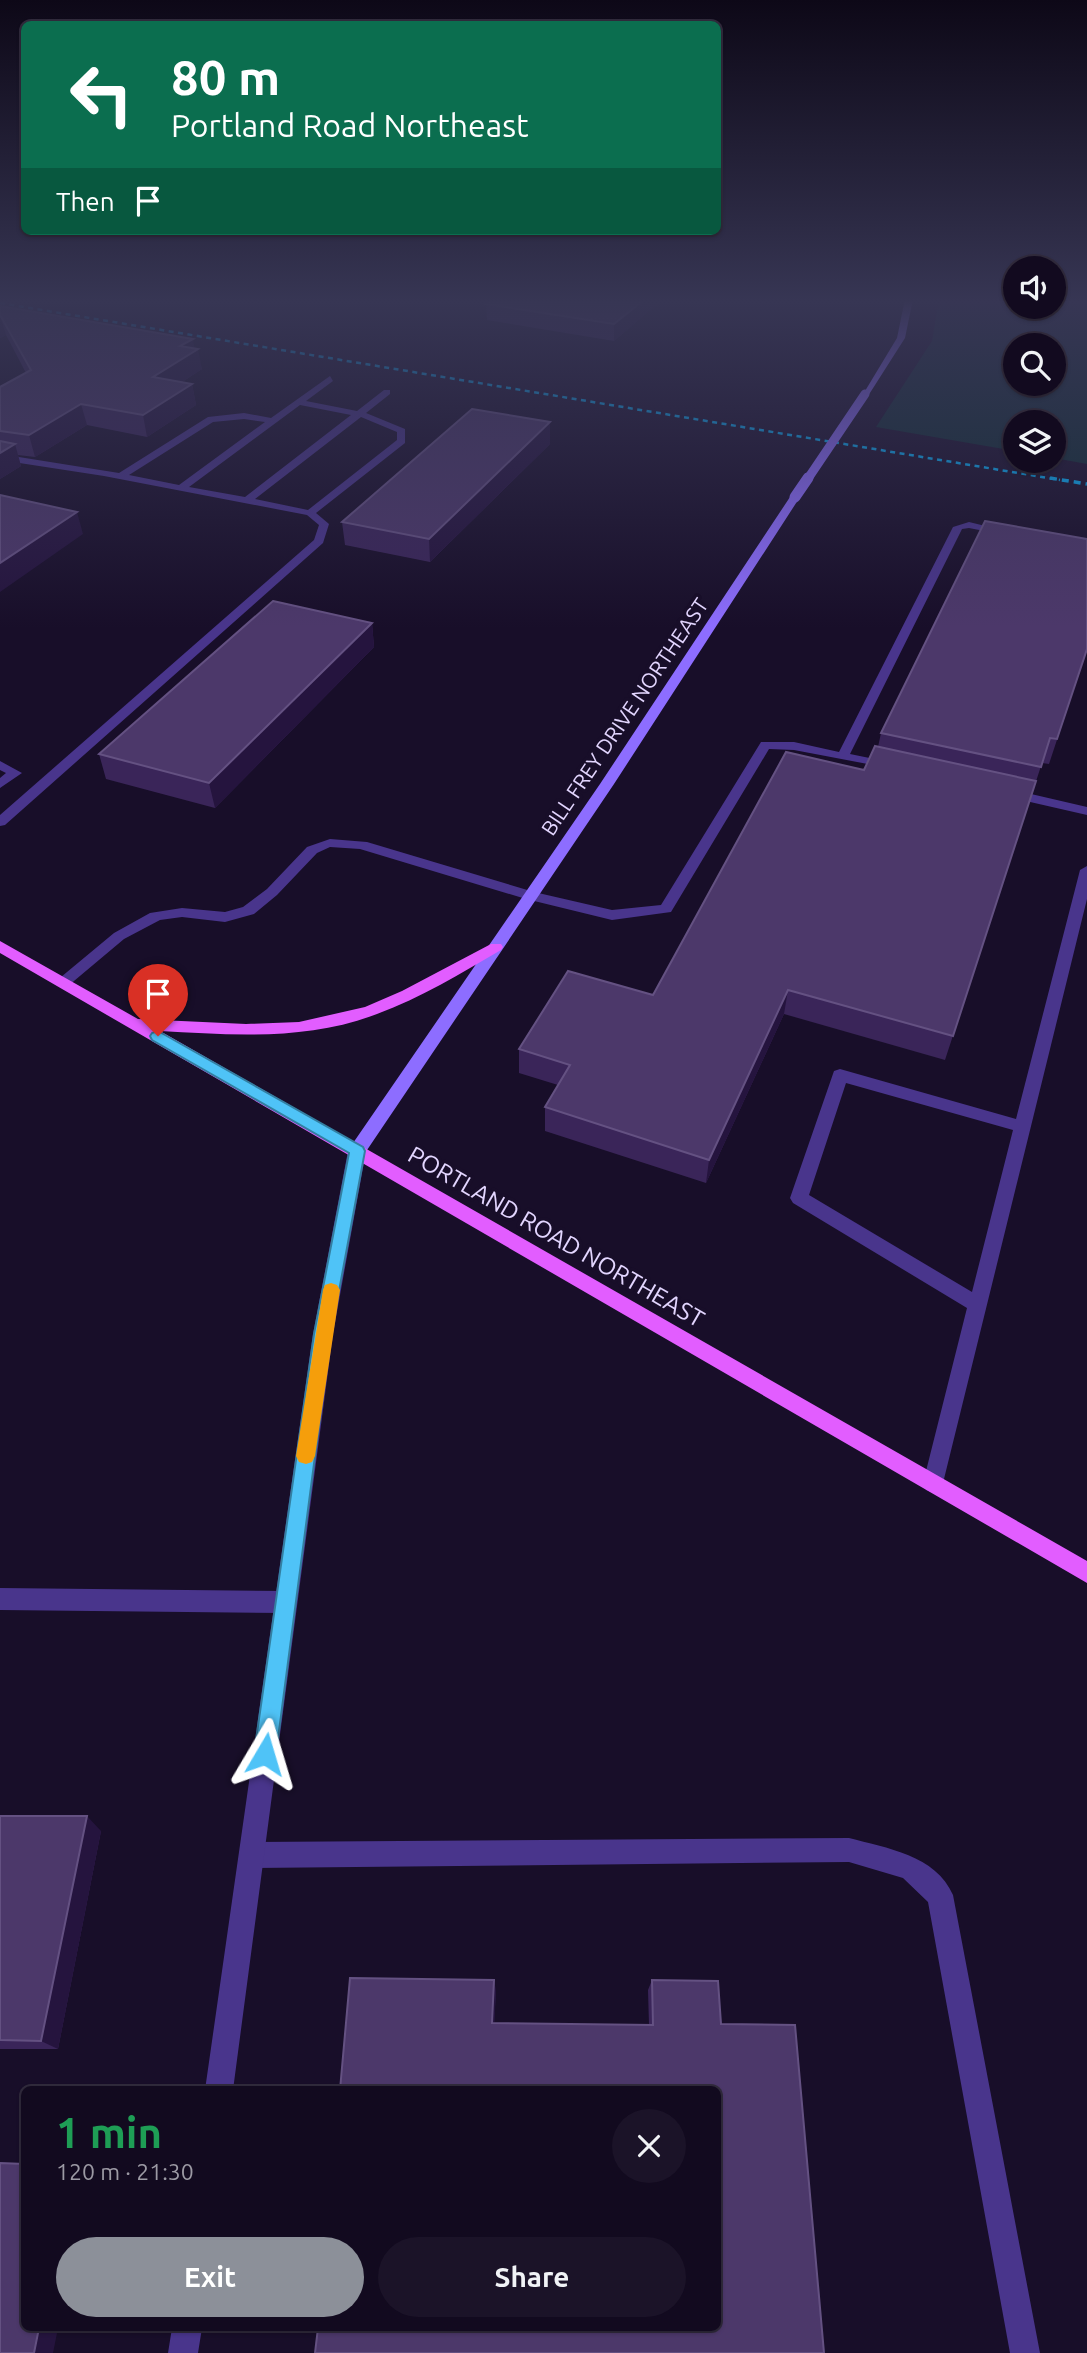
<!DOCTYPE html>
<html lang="en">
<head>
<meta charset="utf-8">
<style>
  body { margin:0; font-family:Ubuntu,sans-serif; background:#1b1328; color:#f1f3f6; height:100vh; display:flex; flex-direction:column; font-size:26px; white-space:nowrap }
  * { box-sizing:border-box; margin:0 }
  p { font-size:23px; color:#9c9aa4 }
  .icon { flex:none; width:38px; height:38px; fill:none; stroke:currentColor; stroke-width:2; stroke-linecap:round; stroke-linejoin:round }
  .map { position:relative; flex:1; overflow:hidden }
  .drawer { position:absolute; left:21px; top:2086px; width:700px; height:245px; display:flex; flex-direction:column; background:#120a1f; border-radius:10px; box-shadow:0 2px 5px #0004,0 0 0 2px #312b3d }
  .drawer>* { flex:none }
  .hud { position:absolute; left:21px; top:21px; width:700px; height:214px; border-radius:10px; box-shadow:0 2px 5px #0004,0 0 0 2px #312b3d; background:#0b6e4f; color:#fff; overflow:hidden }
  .buttons { position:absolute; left:1003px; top:256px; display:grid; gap:14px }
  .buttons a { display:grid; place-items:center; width:63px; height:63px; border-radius:50%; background:#120a1f; box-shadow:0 2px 5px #0004,0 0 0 2px #312b3d; font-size:35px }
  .pin { position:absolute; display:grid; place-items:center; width:60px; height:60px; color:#fff; margin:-72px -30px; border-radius:50% 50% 50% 0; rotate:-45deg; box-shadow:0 0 7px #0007 }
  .pin .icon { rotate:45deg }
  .me { position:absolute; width:77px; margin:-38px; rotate:7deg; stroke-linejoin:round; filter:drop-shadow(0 0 5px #0008) }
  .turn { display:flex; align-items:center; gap:24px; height:147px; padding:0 35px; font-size:32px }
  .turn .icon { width:91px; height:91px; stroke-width:2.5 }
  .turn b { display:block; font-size:49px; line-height:60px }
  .then { display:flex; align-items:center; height:66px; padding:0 35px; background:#0003; gap:14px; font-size:26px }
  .round { display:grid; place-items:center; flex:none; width:74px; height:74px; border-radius:37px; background:#1b1328 }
  .overview { display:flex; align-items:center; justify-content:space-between; height:119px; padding:0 35px }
  h1 { font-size:42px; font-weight:600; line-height:52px; color:#1e9e55 }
  .button { display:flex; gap:14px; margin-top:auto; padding:14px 35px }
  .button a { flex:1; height:80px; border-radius:42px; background:#8c9099; color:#fff; font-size:28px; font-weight:600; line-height:80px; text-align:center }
  .button a+a { background:#1b1328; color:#f1f3f6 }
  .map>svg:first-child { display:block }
  .green { fill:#102e34; fill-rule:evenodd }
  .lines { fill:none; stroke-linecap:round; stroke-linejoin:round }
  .lane { fill:#49358c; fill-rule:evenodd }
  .street { fill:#49358c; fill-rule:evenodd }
  .secondary { fill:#8d6dff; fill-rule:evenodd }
  .primary { fill:#e25dff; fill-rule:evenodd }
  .rail-far1 { stroke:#02b5ff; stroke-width:2.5; stroke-dasharray:5 4.5; stroke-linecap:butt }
  .rail { stroke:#02b5ff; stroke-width:3.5; stroke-dasharray:7 5; stroke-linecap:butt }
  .secondary-bridge-far1 { stroke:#8d6dff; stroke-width:9 }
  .secondary-bridge { stroke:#8d6dff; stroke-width:11 }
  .wall { fill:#3a2559 }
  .shaded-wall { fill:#25143e }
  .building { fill:#4c386a; stroke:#645182; stroke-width:2 }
  .route { fill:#4fc3f7; stroke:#337fa1; stroke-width:2 }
  .slow { fill:#f59e0b }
  .labels { text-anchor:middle; stroke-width:7; stroke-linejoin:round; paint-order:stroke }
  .far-street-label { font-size:21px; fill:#e3d6ff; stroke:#180e29 }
  .street-label { font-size:24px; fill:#e3d6ff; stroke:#180e29 }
</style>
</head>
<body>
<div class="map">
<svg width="1087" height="2353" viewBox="0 0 1087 2353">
  <rect width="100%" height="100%" fill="#180e29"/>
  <!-- green -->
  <path class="green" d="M 939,299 L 1015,299 L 1015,306 L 1054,306 L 1054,299 L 1087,299 L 1087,464 L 1054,458 L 1054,422 L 1015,422 L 1015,451 L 876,427 L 932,341 ZM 1015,345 L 1054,345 L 1054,383 L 1015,383 Z"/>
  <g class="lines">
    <!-- lane -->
    <path class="lane" d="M 330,376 L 333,381 L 306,401 L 357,411 L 384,390 L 390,390 L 390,394 L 366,413 L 405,429 L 405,443 L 316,513 L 329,524 L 323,543 L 5,825 L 0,826 L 0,815 L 314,540 L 319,525 L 307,515 L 104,476 L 0,460 L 0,454 L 119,473 L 208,417 L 244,413 L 271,418 ZM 300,405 L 351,415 L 245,497 L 189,487 ZM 361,417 L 397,432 L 397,440 L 308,510 L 255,499 ZM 244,419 L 265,422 L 179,485 L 129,475 L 213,422 Z
      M 969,522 L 1010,532 L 1005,535 L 969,528 L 962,529 L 850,754 L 894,763 L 894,769 L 794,750 L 769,749 L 671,912 L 612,920 L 526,899 L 360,849 L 330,847 L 317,853 L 277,895 L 254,914 L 225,922 L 182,917 L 160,920 L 124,939 L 68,986 L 58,986 L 55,982 L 114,933 L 150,913 L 182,908 L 225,912 L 243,907 L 267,889 L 307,847 L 330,839 L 367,842 L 534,892 L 612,910 L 661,905 L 761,742 L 794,742 L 839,752 L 953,527 Z
      M 0,761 L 22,773 L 0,788 L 0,778 L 6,773 L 0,770 Z
      M 1009,789 L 1087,807 L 1087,815 L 1004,796 L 1004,790 Z
      M 1087,866 L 1087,899 L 943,1483 L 940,1490 L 933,1493 L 926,1490 L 923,1483 L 967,1308 L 793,1203 L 790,1198 L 834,1071 L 840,1069 L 1016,1119 L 1080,870 ZM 846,1083 L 1013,1130 L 972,1292 L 809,1195 Z
      M 0,1588 L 285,1591 L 293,1594 L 296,1602 L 293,1610 L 285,1613 L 0,1610 Z
      M 849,1838 C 886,1848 936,1855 953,1895 L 1040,2353 L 1010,2353 L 928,1902 L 903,1878 L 849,1862 L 252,1868 L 243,1864 L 239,1855 L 243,1846 L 252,1842 Z"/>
    <!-- street -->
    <path class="street" d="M 357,1145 L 363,1146 L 366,1151 L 333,1334 L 233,2090 L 205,2090 L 313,1334 L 348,1151 L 351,1146 Z
      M 172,2328 L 202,2328 L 198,2353 L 168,2353 Z"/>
    <!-- secondary -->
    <path class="secondary" d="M 905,299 L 913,299 L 905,338 L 868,396 L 862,396 L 897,338 Z
      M 795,494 L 800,497 L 614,784 L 363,1156 L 351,1156 L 348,1151 L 351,1146 L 600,784 L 790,497 Z"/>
    <!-- primary -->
    <path class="primary" d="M 0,941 L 138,1019 L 246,1024 L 299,1022 L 365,1007 L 402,991 L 491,944 L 501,944 L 503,947 L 501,950 C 461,973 421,998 377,1014 C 307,1041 233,1035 160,1031 L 1087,1561 L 1087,1583 L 0,953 Z"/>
    <!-- rail-far1 -->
    <path class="rail-far1" d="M 0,303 L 1060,480"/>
    <!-- rail -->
    <path class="rail" d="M 1050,478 L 1087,484"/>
    <!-- secondary-bridge-far1 -->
    <path class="secondary-bridge-far1" d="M 807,480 L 865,394"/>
    <!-- secondary-bridge -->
    <path class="secondary-bridge" d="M 795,497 L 808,478"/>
  </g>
  <!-- wall -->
  <path class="wall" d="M 494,299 L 663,299 L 614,341 L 487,320 L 486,304 Z
    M 0,306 L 194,348 L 202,369 L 182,382 L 192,384 L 196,405 L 147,437 L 87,425 L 35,457 L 18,455 L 21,466 L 0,479 L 0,387 L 26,373 L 6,335 L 0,338 Z
    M 550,444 L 430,562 L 345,545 L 342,522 Z
    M 372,623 L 374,647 L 215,808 L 106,779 L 99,754 Z
    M 1087,649 L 1049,764 L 1042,763 L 945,1060 L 784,1014 L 706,1183 L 545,1131 L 545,1107 L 558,1085 L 519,1073 L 519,1049 L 653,995 L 864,770 L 878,747 L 881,733 Z
    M 0,1816 L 101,1831 L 58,2049 L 0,2049 Z
    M 652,1980 L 721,2024 L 340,2090 L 496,1990 L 494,2023 L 649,2025 L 648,1990 Z"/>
  <!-- shaded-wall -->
  <path class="shaded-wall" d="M 645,299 L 663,299 L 614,341 L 614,324 Z
    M 0,315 L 6,335 L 0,338 Z
    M 193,339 L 195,351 L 198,349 L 202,369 L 157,398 L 153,377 L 180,346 Z
    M 192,384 L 196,405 L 147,437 L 143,415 Z
    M 81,404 L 87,425 L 35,457 L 29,435 Z
    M 550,422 L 550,444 L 430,562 L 429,539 Z
    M 15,444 L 21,466 L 0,479 L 0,453 Z
    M 77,512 L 83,534 L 0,592 L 0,563 Z
    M 372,623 L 374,647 L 215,808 L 209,783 Z
    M 788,990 L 784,1014 L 706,1183 L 709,1160 Z
    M 87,1816 L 101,1831 L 58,2049 L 41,2041 Z
    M 494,1980 L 496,1990 L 494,2032 L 492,2023 Z
    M 39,2328 L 58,2328 L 53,2353 L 34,2353 Z"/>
  <!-- building -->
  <path class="building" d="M 494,299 L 645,299 L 614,324 L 486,304 Z
    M 0,306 L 193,339 L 180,346 L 198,349 L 153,377 L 192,384 L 143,415 L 81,404 L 29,435 L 0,431 L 0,387 L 31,370 L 0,315 Z
    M 472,409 L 550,422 L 429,539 L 342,522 Z
    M 0,441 L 15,444 L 0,453 Z
    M 0,495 L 77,512 L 0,563 Z
    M 985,521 L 1087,539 L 1087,649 L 1057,739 L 1050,738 L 1041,767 L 881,733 Z
    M 273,601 L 372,623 L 209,783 L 99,754 Z
    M 875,746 L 1036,781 L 953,1036 L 788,990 L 709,1160 L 545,1107 L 570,1065 L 519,1049 L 568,971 L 653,995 L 786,752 L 864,770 Z
    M 0,1816 L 87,1816 L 41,2041 L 0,2040 Z
    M 350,1978 L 494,1980 L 492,2023 L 653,2025 L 652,1980 L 718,1981 L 721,2024 L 795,2025 L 824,2353 L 315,2353 L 318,2328 L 718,2328 L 718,2090 L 340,2090 Z
    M 0,2163 L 24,2164 L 24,2328 L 39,2328 L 34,2353 L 0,2353 Z"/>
  <!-- sky -->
  <linearGradient id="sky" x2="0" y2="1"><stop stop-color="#0d0817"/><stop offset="0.48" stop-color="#373654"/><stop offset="1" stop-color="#373654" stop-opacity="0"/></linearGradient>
  <rect width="1087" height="628" fill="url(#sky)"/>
  <!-- route -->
  <path class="route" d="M 158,1031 L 363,1147 L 365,1151 L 331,1334 L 276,1754 L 273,1762 L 265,1765 L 257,1762 L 254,1754 L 314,1334 L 349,1153 L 152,1040 L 150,1036 L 152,1033 Z"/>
  <!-- slow -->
  <path class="slow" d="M 331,1283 L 337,1285 L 340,1290 L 315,1456 L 312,1462 L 306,1464 L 299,1462 L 296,1456 L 323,1290 L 325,1285 Z"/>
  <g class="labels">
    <!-- far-street labels -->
    <g class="far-street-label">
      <text transform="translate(625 717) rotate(-56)" y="7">BILL FREY DRIVE NORTHEAST</text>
    </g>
    <!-- street labels -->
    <g class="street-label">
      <text transform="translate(556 1237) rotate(30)" y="8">PORTLAND ROAD NORTHEAST</text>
    </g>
  </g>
</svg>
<div class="buttons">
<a><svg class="icon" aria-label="sound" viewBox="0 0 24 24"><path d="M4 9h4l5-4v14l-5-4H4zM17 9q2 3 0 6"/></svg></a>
<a><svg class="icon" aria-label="search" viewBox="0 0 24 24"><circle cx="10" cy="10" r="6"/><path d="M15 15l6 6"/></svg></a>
<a><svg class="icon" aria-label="layers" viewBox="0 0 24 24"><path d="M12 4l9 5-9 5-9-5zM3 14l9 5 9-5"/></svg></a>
</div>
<div class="pin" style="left:158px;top:1036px;background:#d93025"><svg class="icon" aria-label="arrive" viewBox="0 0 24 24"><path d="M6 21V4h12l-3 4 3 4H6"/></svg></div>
<svg class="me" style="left:265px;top:1754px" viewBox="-20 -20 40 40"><path d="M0-17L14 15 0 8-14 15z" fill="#4fc3f7" stroke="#fff" stroke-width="4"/></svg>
<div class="hud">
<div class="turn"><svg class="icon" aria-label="left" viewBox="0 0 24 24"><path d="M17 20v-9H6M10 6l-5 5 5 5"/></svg><div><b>80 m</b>Portland Road Northeast</div></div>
<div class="then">Then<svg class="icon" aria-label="arrive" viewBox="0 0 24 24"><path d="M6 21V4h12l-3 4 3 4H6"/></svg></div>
</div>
<section class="drawer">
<div class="overview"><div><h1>1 min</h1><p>120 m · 21:30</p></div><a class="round"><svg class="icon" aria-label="close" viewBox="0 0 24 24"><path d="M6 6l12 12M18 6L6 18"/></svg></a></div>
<div class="button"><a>Exit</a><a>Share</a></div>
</section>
</div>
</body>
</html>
